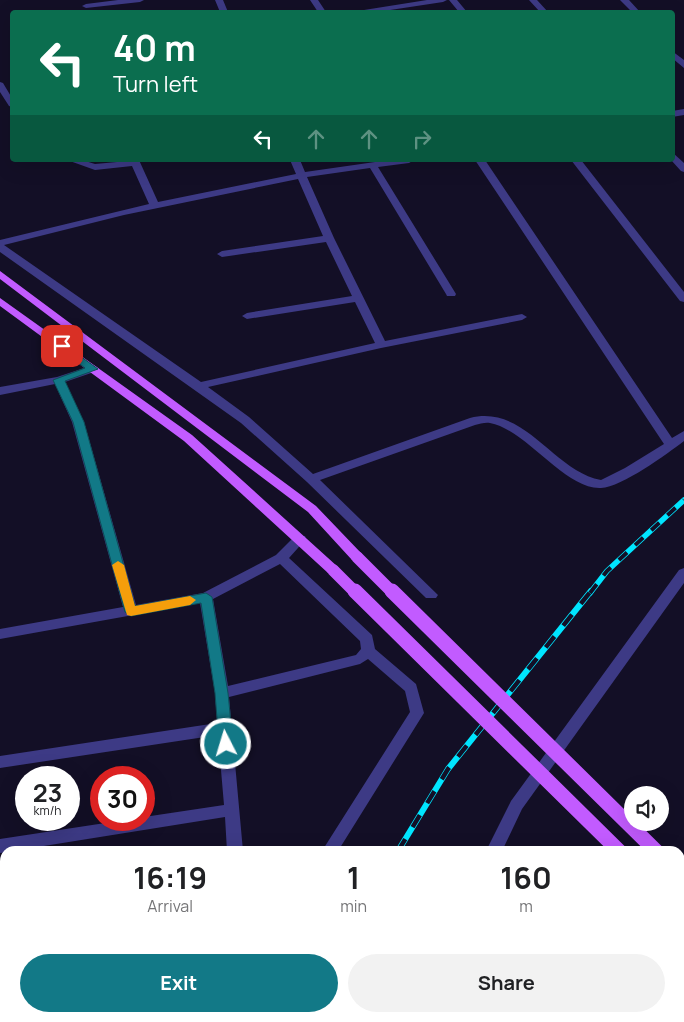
<!DOCTYPE html>
<html lang="en">
<head>
<meta charset="utf-8">
<style>
  body { margin:0; font-family:Manrope,sans-serif; background:#f2f2f2; color:#202124; height:100vh; display:flex; flex-direction:column; font-size:19px; white-space:nowrap }
  * { box-sizing:border-box; margin:0 }
  p { font-size:16px; color:#757577 }
  .icon { flex:none; width:28px; height:28px; fill:none; stroke:currentColor; stroke-width:2; stroke-linecap:round; stroke-linejoin:round }
  .map { position:relative; flex:1; overflow:hidden }
  .drawer { position:absolute; left:0px; top:846px; width:685px; height:176px; display:flex; flex-direction:column; background:#fff; border-radius:15px 15px 0 0; box-shadow:0 5px 20px #0002 }
  .drawer>* { flex:none }
  .banner { position:absolute; left:10px; top:10px; width:665px; height:152px; border-radius:5px; box-shadow:0 5px 20px #0002; background:#0b6e4f; color:#fff; overflow:hidden }
  .buttons { position:absolute; left:624px; top:786px; display:grid; gap:10px }
  .buttons a { display:grid; place-items:center; width:45px; height:45px; border-radius:50%; background:#fff; box-shadow:0 5px 20px #0002; font-size:25px }
  .speed { position:absolute; left:15px; top:766px; display:flex; gap:10px; font-size:25px; font-weight:700; text-align:center }
  .speed>* { display:grid; place-content:center; width:65px; height:65px; border-radius:50%; background:#fff; box-shadow:0 5px 20px #0002; line-height:1 }
  .speed small { font-size:12px; font-weight:400 }
  .speed .limit { border:8px solid #d22; background:#fff; color:#111 }
  .pin { position:absolute; display:grid; place-items:center; width:42px; height:42px; color:#fff; margin:-21px; border-radius:10px; box-shadow:0 2px 8px #0006 }
  .me { position:absolute; width:55px; margin:-28px; rotate:355deg; stroke-linejoin:round; filter:drop-shadow(0 0 4px #0008) }
  .turn { display:flex; align-items:center; gap:18px; height:105px; padding:0 20px; font-size:22px }
  .turn .icon { width:65px; height:65px; stroke-width:2.5 }
  .turn b { display:block; font-size:35px; line-height:42px }
  .lanes { display:flex; align-items:center; height:48px; padding:0 20px; background:#0003; justify-content:center; gap:25px; direction:ltr }
  .lanes .off { opacity:.35 }
  .eta { display:flex; justify-content:space-evenly; align-items:center; height:85px; text-align:center }
  .eta b { font-size:30px; font-weight:700; line-height:35px }
  .button { display:flex; gap:10px; margin-top:auto; padding:10px 20px }
  .button a { flex:1; height:58px; border-radius:30px; background:#127987; color:#fff; font-size:20px; font-weight:700; line-height:58px; text-align:center }
  .button a+a { background:#f2f2f2; color:#202124 }
  .map>svg:first-child { display:block }
  .lines { fill:none; stroke-linecap:round; stroke-linejoin:round }
  .street { fill:#3d3a85; fill-rule:evenodd }
  .primary { fill:#c25bff; fill-rule:evenodd }
  .rail-far1-casing { stroke:#00e5ff; stroke-width:5.5 }
  .rail-casing { stroke:#00e5ff; stroke-width:6 }
  .rail-far1 { stroke:#130f26; stroke-width:4; stroke-dasharray:11; stroke-linecap:butt }
  .rail { stroke:#130f26; stroke-width:4.5; stroke-dasharray:14; stroke-linecap:butt }
  .primary-bridge-far1 { stroke:#c25bff; stroke-width:12 }
  .primary-bridge { stroke:#c25bff; stroke-width:15 }
  .route { fill:#127987; stroke:#0c4f58 }
  .slow { fill:#f59e0b }
</style>
</head>
<body>
<div class="map">
<svg width="684" height="1022" viewBox="0 0 684 1022">
  <rect width="100%" height="100%" fill="#130f26"/>
  <g class="lines">
    <!-- street -->
    <path class="street" d="M 118,0 L 144,0 L 140,2 L 86,8 L 82,6 L 86,4 Z
      M 215,0 L 223,0 L 228,12 L 220,12 Z
      M 310,0 L 318,0 L 326,12 L 318,12 Z
      M 427,0 L 447,0 L 443,2 L 377,12 L 360,12 L 364,10 Z
      M 449,0 L 457,0 L 467,12 L 459,12 Z
      M 529,0 L 537,0 L 548,12 L 540,12 Z
      M 620,0 L 629,0 L 640,12 L 632,12 Z
      M 672,51 L 684,60 L 684,68 L 672,58 Z
      M 0,82 L 3,83 L 12,98 L 12,107 L 9,106 L 0,92 Z
      M 684,109 L 684,115 L 672,117 L 672,111 Z
      M 672,152 L 684,163 L 684,172 L 681,171 L 671,160 Z
      M 67,160 L 82,160 L 95,164 L 139,160 L 158,202 L 296,174 L 290,160 L 300,160 L 305,172 L 389,160 L 414,160 L 409,163 L 378,167 L 456,294 L 455,296 L 447,296 L 446,294 L 370,168 L 307,177 L 334,238 L 385,341 L 522,314 L 527,317 L 522,320 L 381,348 L 208,387 L 249,417 L 313,474 L 470,418 C 525,404 553,471 601,480 L 625,468 L 664,444 L 475,160 L 485,160 L 672,438 L 684,431 L 684,441 C 667,454 622,487 601,488 C 565,490 527,430 490,423 C 485,422 480,424 475,425 L 320,480 L 438,595 L 436,598 L 426,598 L 307,482 L 241,423 L 0,252 L 0,240 L 149,204 L 132,166 L 95,170 ZM 298,179 L 323,236 L 222,251 L 217,254 L 222,257 L 326,242 L 352,296 L 247,313 L 242,316 L 247,319 L 355,302 L 375,343 L 201,382 L 4,245 L 124,215 Z
      M 571,160 L 581,160 L 684,292 L 684,302 L 680,301 Z
      M 93,365 L 97,367 L 99,369 L 97,371 L 65,382 L 84,422 L 136,605 L 203,593 L 276,555 L 295,536 L 305,536 L 306,539 L 289,558 L 372,635 L 375,649 L 416,684 L 424,713 L 338,851 L 322,851 L 410,712 L 405,691 L 368,659 L 360,664 L 229,697 L 243,851 L 227,851 L 225,817 L 0,853 L 0,839 L 125,820 L 144,820 L 144,817 L 224,805 L 218,735 L 0,768 L 0,756 L 217,723 L 215,693 L 200,603 L 0,639 L 0,629 L 123,607 L 72,422 L 55,384 L 0,395 L 0,387 L 57,377 ZM 280,564 L 360,641 L 361,649 L 356,655 L 228,686 L 213,599 Z
      M 684,568 L 684,583 L 522,809 L 502,851 L 486,851 L 511,801 L 679,570 Z
      M 5,1014 L 5,1018 L 67,1018 L 65,1022 L 0,1022 L 0,1016 Z
      M 226,1018 L 244,1018 L 242,1022 L 224,1022 Z
      M 406,1018 L 424,1018 L 422,1022 L 404,1022 Z"/>
    <!-- primary -->
    <path class="primary" d="M 0,271 L 316,506 L 362,554 L 363,557 L 362,560 L 352,560 L 308,512 L 0,279 Z
      M 0,298 L 192,435 L 338,567 L 340,570 L 338,573 L 328,573 L 184,441 L 0,306 Z
      M 680,868 L 684,870 L 684,886 L 680,884 Z
      M 680,907 L 684,908 L 684,925 L 680,924 Z"/>
    <defs>
      <path id="rail-far1" d="M 590,593 L 607,571 L 684,500"/>
      <path id="rail" d="M 398,851 L 448,769 L 591,591
        M 310,1022 L 312,1018"/>
    </defs>
    <!-- rail-far1 casing -->
    <use href="#rail-far1" class="rail-far1-casing"/>
    <!-- rail casing -->
    <use href="#rail" class="rail-casing"/>
    <!-- rail-far1 -->
    <use href="#rail-far1" class="rail-far1"/>
    <!-- rail -->
    <use href="#rail" class="rail"/>
    <!-- primary-bridge-far1 -->
    <path class="primary-bridge-far1" d="M 357,557 L 393,593
      M 333,570 L 356,593"/>
    <!-- primary-bridge -->
    <path class="primary-bridge" d="M 355,591 L 619,851
      M 392,591 L 656,851"/>
  </g>
  <!-- route -->
  <path class="route" d="M 62,343 L 98,369 L 65,381 L 84,422 L 135,606 L 206,593 L 212,597 L 228,693 L 233,744 L 231,748 L 226,750 L 219,744 L 215,693 L 201,603 L 131,616 L 125,612 L 73,422 L 53,380 L 85,368 L 58,348 L 58,344 Z"/>
  <!-- slow -->
  <path class="slow" d="M 118,561 L 124,565 L 135,606 L 190,596 L 196,600 L 190,605 L 131,616 L 127,615 L 112,565 Z"/>
</svg>
<div class="buttons">
<a><svg class="icon" aria-label="sound" viewBox="0 0 24 24"><path d="M4 9h4l5-4v14l-5-4H4zM17 9q2 3 0 6"/></svg></a>
</div>
<div class="speed"><div>23<small>km/h</small></div><div class="limit">30</div></div>
<div class="pin" style="left:62px;top:346px;background:#d93025"><svg class="icon" aria-label="arrive" viewBox="0 0 24 24"><path d="M6 21V4h12l-3 4 3 4H6"/></svg></div>
<svg class="me" style="left:226px;top:744px" viewBox="-20 -20 40 40"><circle r="17" fill="#127987" stroke="#fff" stroke-width="3"/><path d="M0-11L8 9 0 5-8 9z" fill="#fff"/></svg>
<div class="banner">
<div class="turn"><svg class="icon" aria-label="left" viewBox="0 0 24 24"><path d="M17 20v-9H6M10 6l-5 5 5 5"/></svg><div><b>40 m</b>Turn left</div></div>
<div class="lanes"><svg class="icon" aria-label="left" viewBox="0 0 24 24"><path d="M17 20v-9H6M10 6l-5 5 5 5"/></svg><svg class="icon off" aria-label="ahead" viewBox="0 0 24 24"><path d="M12 20V5M6 11l6-6 6 6"/></svg><svg class="icon off" aria-label="ahead" viewBox="0 0 24 24"><path d="M12 20V5M6 11l6-6 6 6"/></svg><svg class="icon off" aria-label="right" viewBox="0 0 24 24"><path d="M7 20v-9h11M14 6l5 5-5 5"/></svg></div>
</div>
<section class="drawer">
<div class="eta">
<div><b>16:19</b><p>Arrival</p></div>
<div><b>1</b><p>min</p></div>
<div><b>160</b><p>m</p></div>
</div>
<div class="button"><a>Exit</a><a>Share</a></div>
</section>
</div>
</body>
</html>
